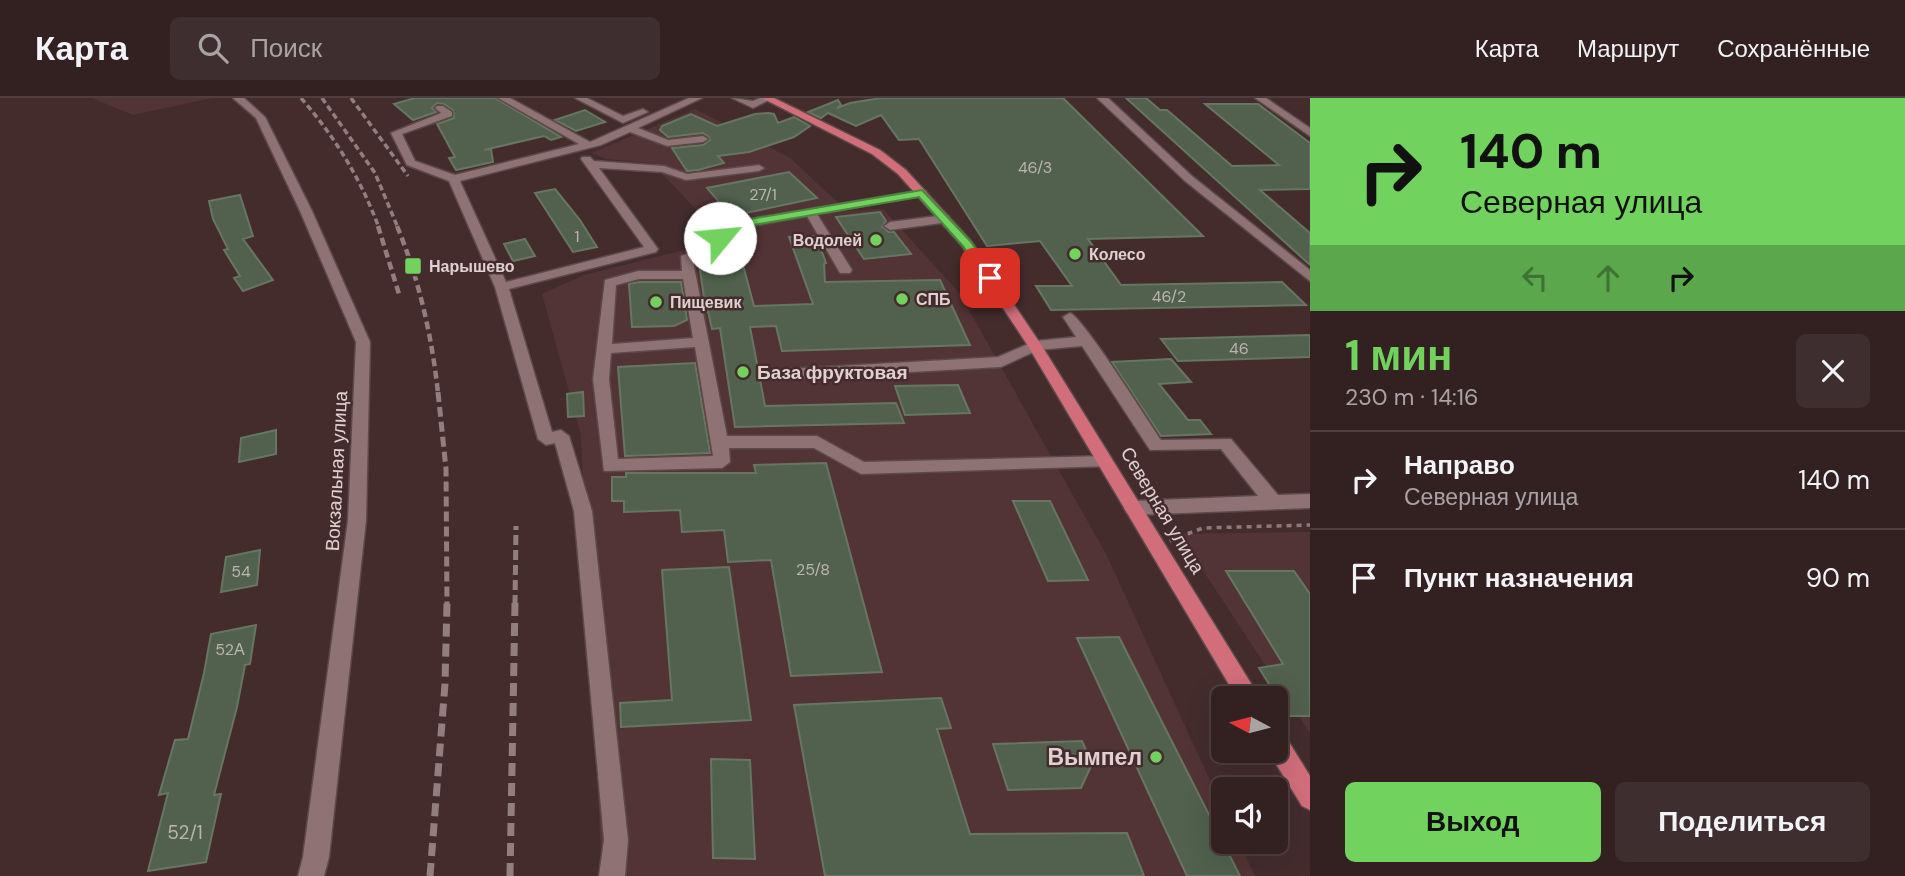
<!DOCTYPE html>
<html lang="ru">
<head>
<meta charset="utf-8">
<style>
  body { margin:0; font-family:"DM Sans",sans-serif; background:#3e2e2f; color:#f1f3f6; height:100vh; display:flex; flex-direction:column; font-size:26px; white-space:nowrap }
  * { box-sizing:border-box; margin:0 }
  p { font-size:23px; color:#a9a3a5 }
  .icon { flex:none; width:38px; height:38px; fill:none; stroke:currentColor; stroke-width:2; stroke-linecap:round; stroke-linejoin:round }
  .map { position:relative; flex:1; overflow:hidden }
  .sheet { display:flex; flex-direction:column; background:#332122; width:595px }
  .sheet>* { flex:none }
  .guide { background:#71d35e; color:#111; overflow:hidden }
  .needle { width:46px; rotate:277deg }
  .fabs { position:absolute; left:1211px; top:588px; display:grid; gap:14px }
  .fabs a { display:grid; place-items:center; width:77px; height:77px; border-radius:10px; background:#332122; box-shadow:0 7px 28px #0002,0 0 0 2px #4e3e40; font-size:35px }
  .pin { position:absolute; display:grid; place-items:center; width:60px; height:60px; color:#fff; margin:-30px; border-radius:14px; box-shadow:0 4px 10px #0006 }
  .me { position:absolute; width:77px; margin:-38px; rotate:62deg; stroke-linejoin:round; filter:drop-shadow(0 0 5px #0008) }
  .turn { display:flex; align-items:center; gap:24px; height:147px; padding:0 35px; font-size:32px }
  .turn .icon { width:91px; height:91px; stroke-width:2.5 }
  .turn b { display:block; font-size:49px; line-height:60px }
  .lanes { display:flex; align-items:center; height:66px; padding:0 35px; background:#0003; justify-content:center; gap:35px; direction:ltr }
  .lanes .off { opacity:.35 }
  .round { display:grid; place-items:center; flex:none; width:74px; height:74px; border-radius:10px; background:#3e2e2f }
  .head { display:flex; align-items:center; justify-content:space-between; height:119px; padding:0 35px }
  h1 { font-size:42px; font-weight:700; line-height:52px; color:#71d35e }
  .button { display:flex; gap:14px; margin-top:auto; padding:14px 35px }
  .button a { flex:1; height:80px; border-radius:10px; background:#71d35e; color:#111; font-size:28px; font-weight:700; line-height:80px; text-align:center }
  .button a+a { background:#3e2e2f; color:#f1f3f6 }
  ul { padding:0; list-style:none }
  li { display:flex; align-items:center; gap:21px; height:98px; padding:0 35px; border-top:2px solid #4e3e40 }
  li div { flex:1 }
  li b { display:block; font-size:26px }
  li em { font-style:normal }
  header { display:flex; align-items:center; gap:42px; box-sizing:border-box; height:98px; padding:0 35px; background:#332122; border-bottom:2px solid #4e3e40 }
  header strong { font-size:33px }
  nav { display:flex; gap:38px; margin-inline-start:auto; font-size:24px }
  .search { width:490px; height:63px; background:#3e2e2f; display:flex; align-items:center; gap:18px; box-sizing:border-box; padding:0 24px; border-radius:10px; color:#a9a3a5; font-size:26px }
  main { display:flex; flex:1; min-height:0 }
  .map>svg:first-child { display:block }
  .built { fill:#533436 }
  .building { fill:#51614e; stroke:#667663; stroke-width:2 }
  .lines { fill:none; stroke-linecap:round; stroke-linejoin:round }
  .minor-casing { stroke:#5c4949; stroke-width:3 }
  .major-casing { stroke:#5c4949; stroke-width:3 }
  .path-far1 { stroke:#8d797a; stroke-width:3.5; stroke-dasharray:5 5; stroke-linecap:butt }
  .path { stroke:#8d797a; stroke-width:4.5; stroke-dasharray:7 7; stroke-linecap:butt }
  .minor { fill:#8f7273; fill-rule:evenodd }
  .major { fill:#d16e7a; fill-rule:evenodd }
  .rail-far3 { stroke:#927e7f; stroke-width:3.5; stroke-dasharray:6 3.5; stroke-linecap:butt }
  .rail-far2 { stroke:#927e7f; stroke-width:4.5; stroke-dasharray:8 4.5; stroke-linecap:butt }
  .rail-far1 { stroke:#927e7f; stroke-width:5; stroke-dasharray:10 5; stroke-linecap:butt }
  .rail { stroke:#927e7f; stroke-width:7; stroke-dasharray:13 7; stroke-linecap:butt }
  .route { fill:#71d35e; stroke:#49893d; stroke-width:2 }
  .poi-dot { fill:#71d35e; stroke:#442c2d; stroke-width:2.5 }
  .labels { text-anchor:middle; stroke-width:5; stroke-linejoin:round; paint-order:stroke }
  .number-label { font-size:16px; fill:#bcb4b0 }
  .far-poi-label { font-size:16px; font-weight:bold; fill:#e0d0d0; stroke:#442c2d; text-anchor:start }
  .poi-label { font-size:19px; font-weight:bold; fill:#e0d0d0; stroke:#442c2d; text-anchor:start }
  .street-label { font-size:19px; fill:#e0d0d0; stroke:#442c2d }
  .near-number-label { font-size:19px; fill:#bcb4b0 }
  .near-poi-label { font-size:23px; font-weight:bold; fill:#e0d0d0; stroke:#442c2d; text-anchor:end }
</style>
</head>
<body>
<header>
<strong>Карта</strong>
<div class="search"><svg class="icon" aria-label="search" viewBox="0 0 24 24"><circle cx="10" cy="10" r="6"/><path d="M15 15l6 6"/></svg>Поиск</div>
<nav><a>Карта</a><a>Маршрут</a><a>Сохранённые</a></nav>
</header>
<main>
<div class="map">
<svg width="1310" height="778" viewBox="0 0 1310 778">
  <rect width="100%" height="100%" fill="#442c2d"/>
  <!-- built -->
  <path class="built" d="M 92,0 L 212,0 L 133,17 Z
    M 695,11 L 790,60 L 847,113 L 883,111 L 960,196 L 1107,458 L 1223,711 L 1223,744 L 1239,744 L 1255,778 L 602,778 L 581,337 L 542,196 L 584,177 L 725,142 L 652,65 L 606,61 L 592,55 Z
    M 1310,434 L 1310,635 L 1179,436 Z"/>
  <!-- building -->
  <path class="building" d="M 415,0 L 495,0 L 561,39 L 551,42 L 544,38 L 484,52 L 491,51 L 493,64 L 456,72 L 449,60 L 455,59 L 437,26 L 454,20 L 453,12 L 444,6 L 437,5 L 432,10 L 436,14 L 413,22 L 394,6 Z
    M 881,0 L 1063,0 L 1203,138 L 1088,141 L 1121,187 L 1282,184 L 1306,207 L 1051,212 L 1036,188 L 1072,188 L 1040,143 L 987,148 L 919,41 L 899,42 L 881,17 L 856,28 L 828,15 L 821,20 L 808,14 L 838,2 L 841,7 L 837,10 L 850,5 Z
    M 1126,0 L 1146,0 L 1160,12 L 1167,12 L 1232,68 L 1279,67 L 1205,6 L 1258,6 L 1310,45 L 1310,91 L 1260,92 L 1310,135 L 1310,167 Z
    M 585,12 L 605,24 L 576,33 L 555,22 Z
    M 768,15 L 774,16 L 778,25 L 794,19 L 810,28 L 794,39 L 749,54 L 718,58 L 724,65 L 698,72 L 687,73 L 672,50 L 703,47 L 710,42 L 709,39 L 703,35 L 668,39 L 660,32 L 662,28 L 691,16 L 717,28 L 755,16 Z
    M 789,74 L 817,100 L 741,116 L 735,110 L 726,112 L 707,90 Z
    M 555,91 L 580,122 L 597,149 L 573,154 L 535,95 Z
    M 240,97 L 253,138 L 243,141 L 273,182 L 243,193 L 234,180 L 240,178 L 224,152 L 228,151 L 213,121 L 209,103 Z
    M 880,114 L 886,123 L 882,129 L 889,134 L 894,134 L 911,156 L 864,161 L 836,119 Z
    M 816,138 L 826,165 L 824,166 L 825,184 L 940,182 L 970,247 L 782,253 L 776,228 L 750,229 L 765,308 L 896,305 L 904,325 L 735,329 L 720,230 L 712,231 L 708,213 L 706,214 L 699,165 L 742,163 L 754,208 L 813,206 L 789,139 Z
    M 525,141 L 535,158 L 513,163 L 504,146 Z
    M 639,184 L 681,184 L 687,222 L 674,228 L 632,229 L 629,186 Z
    M 1310,237 L 1310,259 L 1178,263 L 1161,241 Z
    M 1171,261 L 1191,284 L 1159,286 L 1188,322 L 1200,322 L 1211,336 L 1161,338 L 1112,264 Z
    M 695,265 L 710,355 L 625,358 L 618,269 Z
    M 958,287 L 970,315 L 905,317 L 895,288 Z
    M 583,294 L 584,318 L 568,319 L 567,296 Z
    M 276,332 L 276,356 L 239,364 L 241,340 Z
    M 826,365 L 882,574 L 791,578 L 771,462 L 728,464 L 724,432 L 682,434 L 680,412 L 624,414 L 624,403 L 612,403 L 612,379 L 626,379 L 626,375 L 756,375 L 754,367 Z
    M 1013,403 L 1050,403 L 1088,482 L 1048,483 Z
    M 260,452 L 257,487 L 221,494 L 226,459 Z
    M 729,469 L 751,622 L 621,629 L 620,605 L 672,602 L 662,472 Z
    M 1226,473 L 1294,473 L 1310,496 L 1310,618 L 1289,618 L 1259,570 L 1283,566 Z
    M 256,527 L 250,566 L 245,567 L 237,609 L 214,697 L 221,696 L 206,764 L 148,773 L 168,695 L 159,697 L 175,642 L 188,641 L 204,575 L 211,536 Z
    M 1119,539 L 1240,778 L 1187,778 L 1077,540 Z
    M 941,600 L 951,630 L 937,631 L 970,736 L 1127,735 L 1144,778 L 825,778 L 794,607 Z
    M 1082,643 L 1092,666 L 1081,690 L 1008,692 L 993,646 Z
    M 711,661 L 750,662 L 755,761 L 713,760 Z"/>
  <g class="lines">
    <defs>
      <path id="minor" d="M 233,0 L 244,0 L 265,19 L 312,113 L 370,244 L 366,422 L 329,759 L 324,778 L 298,778 L 303,759 L 348,422 L 356,244 L 300,113 L 256,20 Z
        M 498,0 L 510,0 L 590,44 L 689,0 L 702,0 L 638,30 L 668,42 L 703,38 L 708,41 L 703,44 L 667,48 L 630,34 L 601,47 L 460,83 L 506,184 L 644,149 L 581,61 L 582,59 L 590,59 L 594,63 L 664,68 L 687,76 L 759,67 L 764,70 L 759,73 L 686,82 L 662,74 L 599,70 L 658,151 L 656,154 L 509,191 L 552,334 L 561,332 L 569,338 L 592,413 L 628,742 L 625,778 L 599,778 L 604,742 L 574,413 L 555,345 L 546,347 L 538,341 L 495,189 L 449,83 L 407,67 L 391,35 L 441,15 L 435,10 L 437,8 L 443,8 L 452,14 L 452,18 L 402,36 L 415,63 L 455,77 L 579,46 Z
        M 575,0 L 587,0 L 623,18 L 643,11 L 648,14 L 623,25 Z
        M 732,0 L 753,3 L 760,0 L 773,0 L 753,10 Z
        M 1097,0 L 1108,0 L 1193,79 L 1310,172 L 1310,183 L 1185,83 Z
        M 1255,0 L 1266,0 L 1310,30 L 1310,38 Z
        M 922,92 L 926,93 L 926,97 L 817,116 L 852,172 L 850,175 L 840,175 L 807,118 L 736,131 L 712,156 L 693,163 L 727,338 L 817,338 L 864,364 L 1105,358 L 1113,364 L 1111,368 L 861,376 L 814,350 L 729,350 L 730,364 L 722,370 L 604,373 L 593,281 L 605,182 L 638,173 L 682,173 L 681,158 L 704,150 L 728,125 ZM 639,181 L 683,181 L 693,240 L 612,246 L 616,187 ZM 695,249 L 713,358 L 618,361 L 609,281 L 611,255 Z
        M 945,117 L 949,118 L 949,124 L 890,132 L 884,128 L 890,124 Z
        M 1070,215 C 1082,218 1148,323 1161,342 L 1231,341 L 1278,397 L 1310,396 L 1310,410 L 1133,417 L 1127,415 L 1124,410 L 1127,405 L 1133,403 L 1258,398 L 1221,351 L 1150,352 L 1082,248 L 1038,252 L 1001,269 L 787,281 L 779,276 L 787,271 L 998,259 L 1035,243 L 1076,239 L 1063,219 Z"/>
      <path id="major" d="M 762,0 L 774,0 L 880,52 L 906,72 L 971,143 L 1042,248 L 1260,600 L 1237,600 L 1028,248 L 962,148 L 898,76 L 872,56 Z
        M 1276,633 L 1284,636 L 1310,678 L 1310,712 L 1302,708 L 1268,653 L 1276,653 Z"/>
    </defs>
    <!-- minor casing -->
    <use href="#minor" class="minor-casing"/>
    <!-- major casing -->
    <use href="#major" class="major-casing"/>
    <!-- path-far1 -->
    <path class="path-far1" d="M 1172,444 L 1171,442 L 1203,430 L 1310,427"/>
    <!-- path -->
    <path class="path" d="M 1276,610 L 1287,628"/>
    <!-- minor -->
    <use href="#minor" class="minor"/>
    <!-- major -->
    <use href="#major" class="major"/>
    <!-- rail-far3 -->
    <path class="rail-far3" d="M 301,0 C 335,39 361,81 379,130
      M 322,0 L 375,75 L 398,130
      M 351,0 L 408,78"/>
    <!-- rail-far2 -->
    <path class="rail-far2" d="M 378,128 L 399,196
      M 397,128 C 419,181 432,239 438,295"/>
    <!-- rail-far1 -->
    <path class="rail-far1" d="M 438,294 L 446,371 L 447,507
      M 515,507 L 516,428"/>
    <!-- rail -->
    <path class="rail" d="M 430,778 L 445,586 L 447,505
      M 510,778 L 515,505"/>
  </g>
  <!-- route -->
  <path class="route" d="M 922,92 L 971,144 L 996,180 L 994,182 L 985,182 L 963,148 L 919,99 L 736,130 L 724,143 L 715,140 L 732,124 Z"/>
  <!-- markers -->
  <g class="poi-dot">
    <circle cx="876" cy="142" r="7"/>
    <circle cx="1075" cy="156" r="7"/>
    <rect x="404" y="159" width="18" height="18" rx="3.5"/>
    <circle cx="902" cy="201" r="7"/>
    <circle cx="656" cy="204" r="7"/>
    <circle cx="743" cy="274" r="7"/>
    <circle cx="1156" cy="659" r="7"/>
  </g>
  <g class="labels">
    <!-- number labels -->
    <g class="number-label">
      <text x="1035" y="75">46/3</text>
      <text x="763" y="102">27/1</text>
      <text x="577" y="144">1</text>
      <text x="1169" y="204">46/2</text>
      <text x="1239" y="256">46</text>
      <text x="813" y="477">25/8</text>
      <text x="241" y="479">54</text>
      <text x="230" y="557">52А</text>
    </g>
    <!-- far-poi labels -->
    <g class="far-poi-label">
      <text x="862" y="148" text-anchor="end">Водолей</text>
      <text x="1089" y="162">Колесо</text>
      <text x="429" y="174">Нарышево</text>
      <text x="916" y="207">СПБ</text>
      <text x="670" y="210">Пищевик</text>
    </g>
    <!-- poi labels -->
    <g class="poi-label">
      <text x="757" y="281">База фруктовая</text>
    </g>
    <!-- street labels -->
    <g class="street-label">
      <text transform="translate(336 373) rotate(-87)" y="7">Вокзальная улица</text>
      <text transform="translate(1163 412) rotate(59)" y="7">Северная улица</text>
    </g>
    <!-- near-number labels -->
    <g class="near-number-label">
      <text x="185" y="741">52/1</text>
    </g>
    <!-- near-poi labels -->
    <g class="near-poi-label">
      <text x="1142" y="667">Вымпел</text>
    </g>
  </g>
</svg>
<div class="fabs">
<a><svg class="needle" viewBox="-14 -14 28 28"><path d="M0-13l5 13h-10z" fill="#e53935"/><path d="M0 13l5-13h-10z" fill="#a9a3a5"/></svg></a>
<a><svg class="icon" aria-label="sound" viewBox="0 0 24 24"><path d="M4 9h4l5-4v14l-5-4H4zM17 9q2 3 0 6"/></svg></a>
</div>
<div class="pin" style="left:990px;top:180px;background:#d93025"><svg class="icon" aria-label="arrive" viewBox="0 0 24 24"><path d="M6 21V4h12l-3 4 3 4H6"/></svg></div>
<svg class="me" style="left:720px;top:140px" viewBox="-20 -20 40 40"><circle r="19" fill="#fff"/><path d="M0-13L10 11 0 6-10 11z" fill="#71d35e"/></svg>
</div>
<section class="sheet">
<div class="guide">
<div class="turn"><svg class="icon" aria-label="right" viewBox="0 0 24 24"><path d="M7 20v-9h11M14 6l5 5-5 5"/></svg><div><b>140 m</b>Северная улица</div></div>
<div class="lanes"><svg class="icon off" aria-label="left" viewBox="0 0 24 24"><path d="M17 20v-9H6M10 6l-5 5 5 5"/></svg><svg class="icon off" aria-label="ahead" viewBox="0 0 24 24"><path d="M12 20V5M6 11l6-6 6 6"/></svg><svg class="icon" aria-label="right" viewBox="0 0 24 24"><path d="M7 20v-9h11M14 6l5 5-5 5"/></svg></div>
</div>
<div class="head"><div><h1>1 мин</h1><p>230 m · 14:16</p></div><a class="round"><svg class="icon" aria-label="close" viewBox="0 0 24 24"><path d="M6 6l12 12M18 6L6 18"/></svg></a></div>
<ul>
<li><svg class="icon" aria-label="right" viewBox="0 0 24 24"><path d="M7 20v-9h11M14 6l5 5-5 5"/></svg><div><b>Направо</b><p>Северная улица</p></div><em>140 m</em></li>
<li><svg class="icon" aria-label="arrive" viewBox="0 0 24 24"><path d="M6 21V4h12l-3 4 3 4H6"/></svg><div><b>Пункт назначения</b></div><em>90 m</em></li>
</ul>
<div class="button"><a>Выход</a><a>Поделиться</a></div>
</section>
</main>
</body>
</html>
